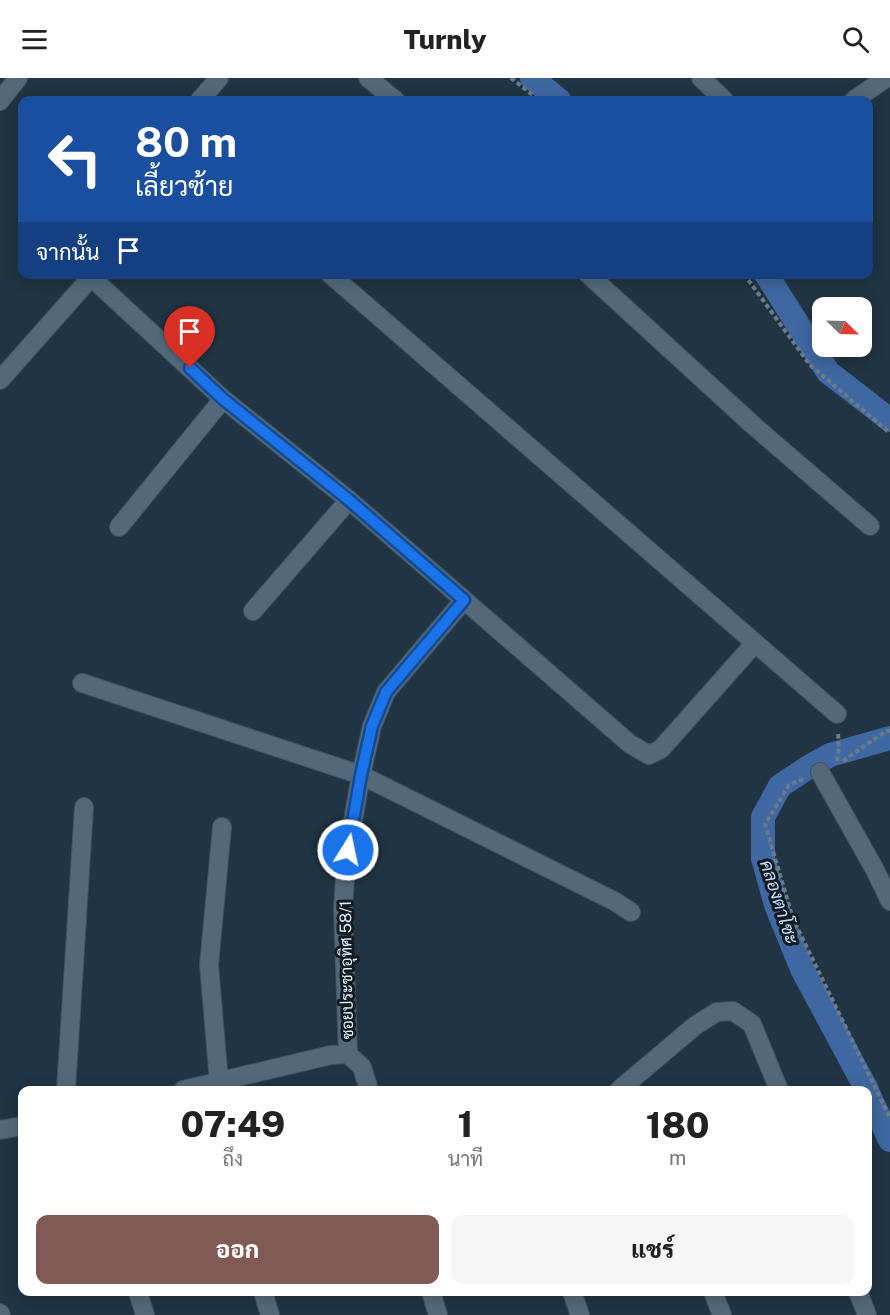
<!DOCTYPE html>
<html lang="th">
<head>
<meta charset="utf-8">
<style>
  body { margin:0; font-family:"Public Sans",Sarabun,sans-serif; background:#f6f6f6; color:#222; height:100vh; display:flex; flex-direction:column; font-size:22px; white-space:nowrap }
  * { box-sizing:border-box; margin:0 }
  p { font-size:20px; color:#767676 }
  .icon { flex:none; width:33px; height:33px; fill:none; stroke:currentColor; stroke-width:2; stroke-linecap:round; stroke-linejoin:round }
  .map { position:relative; flex:1; overflow:hidden }
  .drawer { position:absolute; left:18px; top:1008px; width:854px; height:210px; display:flex; flex-direction:column; background:#fff; border-radius:12px; box-shadow:0 3px 15px #0003 }
  .drawer>* { flex:none }
  .guide { position:absolute; left:18px; top:18px; width:855px; height:183px; border-radius:12px; box-shadow:0 3px 15px #0003; background:#1a4fa0; color:#fff; overflow:hidden }
  .needle { width:39px; rotate:113deg }
  .buttons { position:absolute; left:812px; top:219px; display:grid; gap:12px }
  .buttons a { display:grid; place-items:center; width:60px; height:60px; border-radius:12px; background:#fff; box-shadow:0 3px 15px #0003; font-size:30px }
  .pin { position:absolute; display:grid; place-items:center; width:51px; height:51px; color:#fff; margin:-62px -26px; border-radius:50% 50% 50% 0; rotate:-45deg; box-shadow:0 0 6px #0007 }
  .pin .icon { rotate:45deg }
  .me { position:absolute; width:66px; margin:-33px; rotate:10deg; stroke-linejoin:round; filter:drop-shadow(0 0 4px #0008) }
  .turn { display:flex; align-items:center; gap:21px; height:126px; padding:0 18px; font-size:27px }
  .turn .icon { width:78px; height:78px; stroke-width:2.5 }
  .turn b { display:block; font-size:42px; line-height:51px }
  .then { display:flex; align-items:center; height:57px; padding:0 18px; background:#0003; gap:12px; font-size:22px }
  .eta { display:flex; justify-content:space-evenly; align-items:center; height:102px; text-align:center }
  .eta b { font-size:36px; font-weight:800; line-height:42px }
  .cta { display:flex; gap:12px; margin-top:auto; padding:12px 18px }
  .cta a { flex:1; height:69px; border-radius:12px; background:#815955; color:#fff; font-size:24px; font-weight:800; line-height:69px; text-align:center }
  .cta a+a { background:#f6f6f6; color:#222 }
  header { display:flex; justify-content:space-between; align-items:center; height:78px; padding:0 18px; background:#fff; font-size:27px; font-weight:800 }
  .map>svg:first-child { display:block }
  .lines { fill:none; stroke-linecap:round; stroke-linejoin:round }
  .canal { stroke:#3f67a1; stroke-width:24 }
  .minor-casing { stroke:#41525f; stroke-width:20 }
  .path { stroke:#6b7c89; stroke-width:4; stroke-dasharray:4.5 3; stroke-linecap:butt }
  .minor { stroke:#53697a; stroke-width:18 }
  .route-casing { stroke:#114b97; stroke-width:15 }
  .route { stroke:#1a73e8; stroke-width:10 }
  .labels { text-anchor:middle; stroke-width:6; stroke-linejoin:round; paint-order:stroke }
  .street-label { font-size:16px; fill:#e4f0fa; stroke:#121b21 }
  .water-label { font-size:18px; font-style:italic; fill:#c6ddff; stroke:#121b21 }
</style>
</head>
<body>
<header><svg class="icon" aria-label="menu" viewBox="0 0 24 24"><path d="M4 6h16M4 12h16M4 18h16"/></svg>Turnly<svg class="icon" aria-label="search" viewBox="0 0 24 24"><circle cx="10" cy="10" r="6"/><path d="M15 15l6 6"/></svg></header>
<div class="map">
<svg width="890" height="1237" viewBox="0 0 890 1237">
  <rect width="100%" height="100%" fill="#203443"/>
  <g class="lines">
    <!-- canal -->
    <path class="canal" d="M 532,0 L 559,22
      M 766,196 L 828,294 L 890,342
      M 867,1012 L 802,891 L 776,827 L 763,780 L 763,739 L 780,708 L 807,690 L 830,677 L 890,660
      M 867,1013 L 890,1062"/>
    <defs>
      <path id="minor" d="M 368,0 L 395,22
        M 701,0 L 724,22
        M 200,22 L 219,0
        M 854,22 L 886,0
        M 0,23 L 18,0
        M 330,196 L 837,636
        M 588,196 L 754,348 L 870,448
        M 91,199 L 223,321 L 349,422 L 630,666 L 649,677 L 661,671 L 755,565
        M 0,302 L 94,196
        M 119,449 L 223,321
        M 253,533 L 349,422
        M 82,605 L 361,697 L 614,823 L 631,834
        M 820,694 L 875,792 L 890,823
        M 348,772 L 361,697 L 372,648 L 386,614 L 464,522
        M 345,800 L 343,831 L 348,976 L 362,989 L 369,1012
        M 219,1004 L 209,887 L 222,749
        M 66,1012 L 84,729
        M 183,1012 L 331,977 L 348,976
        M 619,1012 L 696,947 L 717,934 L 733,933 L 752,946 L 779,1012
        M 0,1052 L 22,1048
        M 138,1214 L 145,1237
        M 263,1214 L 270,1237
        M 431,1214 L 438,1237
        M 572,1214 L 580,1237
        M 713,1214 L 722,1237
        M 858,1214 L 867,1237
        M 0,1235 L 1,1237"/>
    </defs>
    <!-- minor casing -->
    <use href="#minor" class="minor-casing"/>
    <!-- path -->
    <path class="path" d="M 511,0 L 539,22
      M 744,196 L 810,287 L 890,355
      M 837,683 L 839,670 L 838,655
      M 843,683 L 886,653 L 890,653
      M 803,701 L 789,707 L 765,746 L 793,841 L 890,1040"/>
    <!-- minor -->
    <use href="#minor" class="minor"/>
  </g>
  <g class="lines">
    <defs>
      <path id="route" d="M 190,290 L 223,321 L 349,422 L 464,522 L 386,614 L 372,648 L 361,697 L 348,772"/>
    </defs>
    <!-- route casing -->
    <use href="#route" class="route-casing"/>
    <!-- route -->
    <use href="#route" class="route"/>
  </g>
  <g class="labels">
    <!-- street labels -->
    <g class="street-label">
      <text transform="translate(346 892) rotate(-91)" y="6">ซอยประชาอุทิศ 58/1</text>
    </g>
    <!-- water labels -->
    <g class="water-label">
      <text transform="translate(779 824) rotate(72)" y="6">คลองตาโซะ</text>
    </g>
  </g>
</svg>
<div class="buttons">
<a><svg class="needle" viewBox="-14 -14 28 28"><path d="M0-13l5 13h-10z" fill="#e53935"/><path d="M0 13l5-13h-10z" fill="#767676"/></svg></a>
</div>
<div class="pin" style="left:190px;top:290px;background:#d93025"><svg class="icon" aria-label="arrive" viewBox="0 0 24 24"><path d="M6 21V4h12l-3 4 3 4H6"/></svg></div>
<svg class="me" style="left:348px;top:772px" viewBox="-20 -20 40 40"><circle r="17" fill="#1a73e8" stroke="#fff" stroke-width="3"/><path d="M0-11L8 9 0 5-8 9z" fill="#fff"/></svg>
<div class="guide">
<div class="turn"><svg class="icon" aria-label="left" viewBox="0 0 24 24"><path d="M17 20v-9H6M10 6l-5 5 5 5"/></svg><div><b>80 m</b>เลี้ยวซ้าย</div></div>
<div class="then">จากนั้น<svg class="icon" aria-label="arrive" viewBox="0 0 24 24"><path d="M6 21V4h12l-3 4 3 4H6"/></svg></div>
</div>
<section class="drawer">
<div class="eta">
<div><b>07:49</b><p>ถึง</p></div>
<div><b>1</b><p>นาที</p></div>
<div><b>180</b><p>m</p></div>
</div>
<div class="cta"><a>ออก</a><a>แชร์</a></div>
</section>
</div>
</body>
</html>
